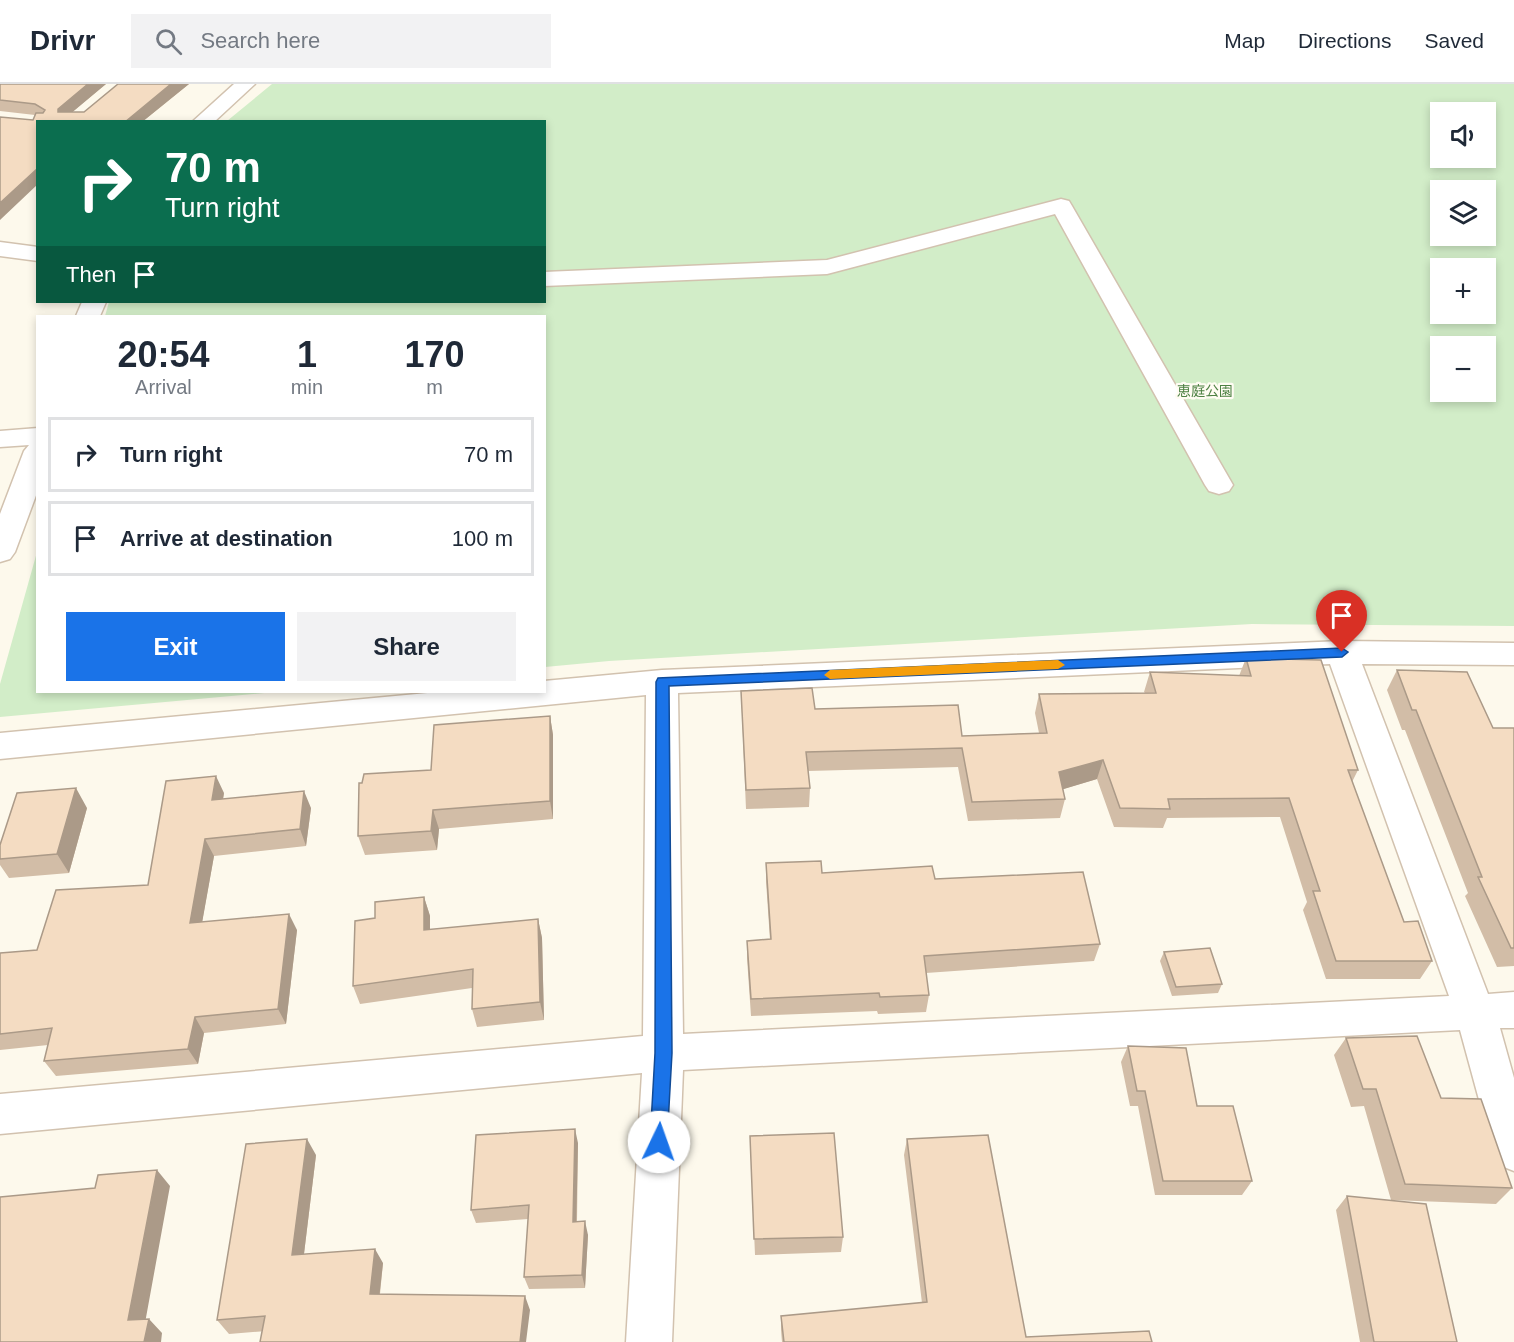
<!DOCTYPE html>
<html lang="en">
<head>
<meta charset="utf-8">
<style>
  body { margin:0; font-family:Arial,"Noto Sans JP",sans-serif; background:#f2f2f3; color:#1f2937; height:100vh; display:flex; flex-direction:column; font-size:22px; white-space:nowrap }
  * { box-sizing:border-box; margin:0 }
  p { font-size:20px; color:#747a83 }
  .icon { flex:none; width:33px; height:33px; fill:none; stroke:currentColor; stroke-width:2; stroke-linecap:round; stroke-linejoin:round }
  .map { position:relative; flex:1; overflow:hidden }
  .sheet { position:absolute; left:36px; top:231px; width:510px; height:378px; display:flex; flex-direction:column; background:#fff; border-radius:0px; box-shadow:0 3px 9px #0003 }
  .sheet>* { flex:none }
  .hud { position:absolute; left:36px; top:36px; width:510px; height:183px; border-radius:0px; box-shadow:0 3px 9px #0003; background:#0b6e4f; color:#fff; overflow:hidden }
  .buttons { position:absolute; left:1430px; top:18px; display:grid; gap:12px }
  .buttons a { display:grid; place-items:center; width:66px; height:66px; border-radius:0px; background:#fff; box-shadow:0 3px 9px #0003; font-size:30px }
  .pin { position:absolute; display:grid; place-items:center; width:51px; height:51px; color:#fff; margin:-62px -26px; border-radius:50% 50% 50% 0; rotate:-45deg; box-shadow:0 0 6px #0007 }
  .pin .icon { rotate:45deg }
  .me { position:absolute; width:66px; margin:-33px; rotate:3deg; stroke-linejoin:round; filter:drop-shadow(0 0 4px #0008) }
  .turn { display:flex; align-items:center; gap:21px; height:126px; padding:0 30px; font-size:27px }
  .turn .icon { width:78px; height:78px; stroke-width:2.5 }
  .turn b { display:block; font-size:42px; line-height:51px }
  .then { display:flex; align-items:center; height:57px; padding:0 30px; background:#0003; gap:12px; font-size:22px }
  .eta { display:flex; justify-content:space-evenly; align-items:center; height:102px; text-align:center }
  .eta b { font-size:36px; font-weight:600; line-height:42px }
  .button { display:flex; gap:12px; margin-top:auto; padding:12px 30px }
  .button a { flex:1; height:69px; border-radius:0px; background:#1a73e8; color:#fff; font-size:24px; font-weight:600; line-height:69px; text-align:center }
  .button a+a { background:#f2f2f3; color:#1f2937 }
  ul { padding:0; list-style:none }
  li { display:flex; align-items:center; gap:18px; height:75px; margin:0 12px 9px; padding:0 18px; border:3px solid #e0e1e3; border-radius:0px }
  li div { flex:1 }
  li b { display:block; font-size:22px }
  li em { font-style:normal }
  header { display:flex; align-items:center; gap:36px; box-sizing:border-box; height:84px; padding:0 30px; background:#fff; border-bottom:2px solid #e0e1e3 }
  header strong { font-size:28px }
  nav { display:flex; gap:33px; margin-inline-start:auto; font-size:21px }
  .search { width:420px; height:54px; background:#f2f2f3; display:flex; align-items:center; gap:15px; box-sizing:border-box; padding:0 21px; border-radius:0px; color:#747a83; font-size:22px }
  .map>svg:first-child { display:block }
  .green { fill:#d2edc8; fill-rule:evenodd }
  .lines { fill:none; stroke-linecap:round; stroke-linejoin:round }
  .minor-casing { stroke:#d2c2af; stroke-width:3 }
  .minor { fill:#fff; fill-rule:evenodd }
  .wall { fill:#d2bda7 }
  .shaded-wall { fill:#ab9a88 }
  .building { fill:#f4dcc2; stroke:#ab9a88; stroke-width:1.5 }
  .route { fill:#1a73e8; stroke:#114b97; stroke-width:1.5 }
  .slow { fill:#f59e0b }
  .labels { text-anchor:middle; stroke-width:4.5; stroke-linejoin:round; paint-order:stroke }
  .far-park-label { font-size:14px; fill:#4d8143; stroke:#fffcf3 }
</style>
</head>
<body>
<header>
<strong>Drivr</strong>
<div class="search"><svg class="icon" aria-label="search" viewBox="0 0 24 24"><circle cx="10" cy="10" r="6"/><path d="M15 15l6 6"/></svg>Search here</div>
<nav><a>Map</a><a>Directions</a><a>Saved</a></nav>
</header>
<div class="map">
<svg width="1514" height="1258" viewBox="0 0 1514 1258">
  <rect width="100%" height="100%" fill="#fdf9ec"/>
  <!-- green -->
  <path class="green" d="M 272,0 L 1514,0 L 1514,542 L 1252,540 L 609,577 L 545,583 L 544,232 L 105,232 L 109,218 L 544,218 L 544,38 L 227,37 ZM 1440,28 L 1485,28 L 1485,74 L 1440,74 ZM 1440,106 L 1485,106 L 1485,152 L 1440,152 ZM 1440,184 L 1485,184 L 1485,230 L 1440,230 ZM 1440,262 L 1485,262 L 1485,308 L 1440,308 Z
    M 37,468 L 38,608 L 275,608 L 0,633 L 0,600 Z"/>
  <g class="lines">
    <defs>
      <path id="minor" d="M 234,0 L 255,0 L 214,38 L 192,38 Z
        M 1061,115 L 1069,117 L 1072,122 L 1233,401 L 1229,407 L 1219,410 L 1209,407 L 1205,401 L 1055,130 L 827,190 L 544,202 L 544,188 L 827,176 Z
        M 0,158 L 38,163 L 38,177 L 0,172 Z
        M 82,218 L 106,218 L 100,232 L 76,232 Z
        M 38,344 L 38,406 L 15,468 L 10,475 L 0,478 L 0,430 L 24,367 L 29,361 L 0,363 L 0,347 Z
        M 1342,557 L 1514,559 L 1514,581 L 1362,580 L 1488,910 L 1514,908 L 1514,944 L 1500,944 L 1514,994 L 1514,1087 L 1499,1081 L 1493,1067 L 1460,946 L 683,986 L 672,1258 L 626,1258 L 642,989 L 0,1050 L 0,1010 L 643,952 L 646,611 L 0,675 L 0,649 L 438,608 L 544,608 L 544,597 L 662,586 ZM 1330,580 L 1449,912 L 683,950 L 678,609 Z"/>
    </defs>
    <!-- minor casing -->
    <use href="#minor" class="minor-casing"/>
    <!-- minor -->
    <use href="#minor" class="minor"/>
  </g>
  <!-- wall -->
  <path class="wall" d="M 0,0 L 106,0 L 72,28 L 84,28 L 118,0 L 189,0 L 142,38 L 38,38 L 33,36 L 35,31 L 0,27 Z
    M 1246,574 L 1358,686 L 1352,698 L 1404,838 L 1432,877 L 1420,895 L 1326,895 L 1303,826 L 1307,818 L 1280,733 L 1167,734 L 1163,744 L 1114,743 L 1097,695 L 1063,705 L 1065,715 L 1060,734 L 968,737 L 958,683 L 808,687 L 810,704 L 809,723 L 746,725 L 741,607 L 815,625 L 962,652 L 1039,649 L 1035,629 L 1039,610 L 1145,609 L 1144,608 L 1150,588 L 1239,592 Z
    M 1397,586 L 1493,644 L 1514,644 L 1514,882 L 1497,883 L 1465,812 L 1468,809 L 1405,646 L 1402,646 L 1387,606 Z
    M 550,632 L 553,651 L 553,735 L 439,745 L 437,766 L 365,771 L 358,752 L 431,686 Z
    M 224,709 L 223,715 L 311,724 L 306,762 L 214,772 L 202,838 L 297,846 L 286,940 L 204,949 L 198,980 L 56,992 L 44,977 L 48,961 L 0,966 L 0,869 L 37,866 L 148,801 Z
    M 87,724 L 69,789 L 9,794 L 0,781 L 0,761 Z
    M 766,779 L 822,789 L 935,795 L 1100,860 L 1094,877 L 926,889 L 929,911 L 926,928 L 878,930 L 877,927 L 751,932 L 747,874 L 747,857 L 770,856 L 766,797 Z
    M 424,813 L 430,832 L 430,846 L 538,835 L 542,854 L 544,936 L 477,943 L 472,925 L 472,904 L 360,920 L 353,902 L 375,834 Z
    M 1164,868 L 1222,900 L 1218,909 L 1172,912 L 1160,877 Z
    M 1346,954 L 1441,1014 L 1512,1104 L 1496,1120 L 1391,1116 L 1364,1022 L 1351,1023 L 1334,971 Z
    M 1128,962 L 1252,1097 L 1242,1111 L 1155,1111 L 1138,1022 L 1130,1022 L 1121,978 Z
    M 750,1052 L 843,1153 L 841,1168 L 755,1171 Z
    M 907,1055 L 1026,1253 L 1152,1258 L 782,1258 L 781,1246 L 781,1232 L 922,1219 L 904,1071 Z
    M 578,1059 L 577,1138 L 588,1151 L 585,1204 L 529,1205 L 524,1193 L 528,1135 L 476,1139 L 471,1126 Z
    M 316,1071 L 304,1170 L 383,1179 L 380,1210 L 530,1226 L 229,1250 L 217,1236 Z
    M 1347,1112 L 1457,1258 L 1360,1258 L 1336,1126 Z"/>
  <!-- shaded-wall -->
  <path class="shaded-wall" d="M 88,0 L 106,0 L 63,36 L 58,28 L 58,25 Z
    M 171,0 L 189,0 L 142,38 L 125,38 Z
    M 38,84 L 38,100 L 0,136 L 0,119 Z
    M 550,632 L 553,651 L 553,735 L 550,717 Z
    M 1103,676 L 1097,695 L 1054,708 L 1059,688 Z
    M 216,692 L 224,709 L 220,733 L 212,716 Z
    M 76,704 L 87,724 L 69,789 L 57,770 Z
    M 304,707 L 311,724 L 306,762 L 300,745 Z
    M 433,726 L 439,745 L 437,766 L 431,747 Z
    M 205,755 L 214,772 L 199,856 L 190,839 Z
    M 424,813 L 430,832 L 430,865 L 424,846 Z
    M 289,830 L 297,846 L 286,940 L 278,925 Z
    M 538,835 L 542,854 L 544,936 L 540,918 Z
    M 195,933 L 204,949 L 198,980 L 188,965 Z
    M 575,1045 L 578,1059 L 576,1151 L 573,1138 Z
    M 307,1055 L 316,1071 L 302,1186 L 292,1171 Z
    M 157,1086 L 170,1102 L 143,1250 L 128,1236 Z
    M 585,1137 L 588,1151 L 585,1204 L 582,1191 Z
    M 375,1165 L 383,1179 L 378,1224 L 370,1210 Z
    M 525,1212 L 530,1226 L 526,1258 L 520,1258 Z
    M 149,1235 L 162,1249 L 161,1258 L 144,1258 Z"/>
  <!-- building -->
  <path class="building" d="M 0,0 L 88,0 L 58,25 L 58,28 L 84,28 L 118,0 L 171,0 L 125,38 L 38,38 L 38,84 L 0,119 L 0,33 L 33,36 L 36,29 L 43,29 L 45,26 L 35,20 L 0,16 Z
    M 1246,574 L 1321,576 L 1358,686 L 1348,686 L 1404,838 L 1418,837 L 1432,877 L 1336,877 L 1313,807 L 1320,807 L 1289,714 L 1168,715 L 1170,725 L 1120,724 L 1103,676 L 1059,688 L 1065,715 L 972,718 L 962,664 L 806,668 L 810,704 L 746,706 L 741,607 L 812,604 L 815,625 L 958,621 L 962,652 L 1047,649 L 1039,610 L 1156,609 L 1150,588 L 1251,592 Z
    M 1397,586 L 1467,588 L 1493,644 L 1514,644 L 1514,864 L 1511,864 L 1478,793 L 1482,793 L 1416,626 L 1412,626 Z
    M 550,632 L 550,717 L 433,726 L 431,747 L 358,752 L 359,699 L 362,699 L 364,690 L 431,686 L 434,641 Z
    M 216,692 L 212,716 L 304,707 L 300,745 L 205,755 L 190,839 L 289,830 L 278,925 L 195,933 L 188,965 L 44,977 L 52,944 L 0,950 L 0,869 L 37,866 L 56,806 L 148,801 L 166,697 Z
    M 76,704 L 57,770 L 0,775 L 0,761 L 17,709 Z
    M 821,777 L 822,789 L 932,782 L 935,795 L 1083,788 L 1100,860 L 924,872 L 929,911 L 880,913 L 879,909 L 751,915 L 747,857 L 771,855 L 766,779 Z
    M 424,813 L 424,846 L 538,835 L 540,918 L 472,925 L 473,885 L 353,902 L 355,837 L 375,834 L 375,818 Z
    M 1210,864 L 1222,900 L 1176,903 L 1164,868 Z
    M 1417,952 L 1441,1014 L 1481,1015 L 1512,1104 L 1405,1100 L 1376,1005 L 1363,1005 L 1346,954 Z
    M 1128,962 L 1186,964 L 1197,1022 L 1233,1022 L 1252,1097 L 1163,1097 L 1145,1007 L 1137,1007 Z
    M 575,1045 L 573,1138 L 585,1137 L 582,1191 L 524,1193 L 529,1121 L 471,1126 L 476,1051 Z
    M 834,1049 L 843,1153 L 754,1155 L 750,1052 Z
    M 988,1051 L 1026,1253 L 1149,1247 L 1152,1258 L 784,1258 L 781,1232 L 927,1218 L 907,1055 Z
    M 307,1055 L 292,1171 L 375,1165 L 370,1210 L 525,1212 L 520,1258 L 260,1258 L 265,1232 L 217,1236 L 246,1060 Z
    M 157,1086 L 128,1236 L 149,1235 L 144,1258 L 0,1258 L 0,1113 L 95,1104 L 98,1091 Z
    M 1347,1112 L 1426,1120 L 1457,1258 L 1374,1258 Z"/>
  <!-- route -->
  <path class="route" d="M 1342,564 L 1348,568 L 1342,573 L 669,602 L 672,969 L 667,1058 L 665,1064 L 659,1066 L 652,1064 L 650,1058 L 655,969 L 656,598 L 658,594 Z"/>
  <!-- slow -->
  <path class="slow" d="M 1058,576 L 1065,581 L 1058,585 L 830,595 L 824,591 L 830,586 Z"/>
  <g class="labels">
    <!-- far-park labels -->
    <g class="far-park-label">
      <text x="1205" y="312">恵庭公園</text>
    </g>
  </g>
</svg>
<div class="buttons">
<a><svg class="icon" aria-label="sound" viewBox="0 0 24 24"><path d="M4 9h4l5-4v14l-5-4H4zM17 9q2 3 0 6"/></svg></a>
<a><svg class="icon" aria-label="layers" viewBox="0 0 24 24"><path d="M12 4l9 5-9 5-9-5zM3 14l9 5 9-5"/></svg></a>
<a>+</a>
<a>−</a>
</div>
<div class="pin" style="left:1342px;top:568px;background:#d93025"><svg class="icon" aria-label="arrive" viewBox="0 0 24 24"><path d="M6 21V4h12l-3 4 3 4H6"/></svg></div>
<svg class="me" style="left:659px;top:1058px" viewBox="-20 -20 40 40"><circle r="19" fill="#fff"/><path d="M0-13L10 11 0 6-10 11z" fill="#1a73e8"/></svg>
<div class="hud">
<div class="turn"><svg class="icon" aria-label="right" viewBox="0 0 24 24"><path d="M7 20v-9h11M14 6l5 5-5 5"/></svg><div><b>70 m</b>Turn right</div></div>
<div class="then">Then<svg class="icon" aria-label="arrive" viewBox="0 0 24 24"><path d="M6 21V4h12l-3 4 3 4H6"/></svg></div>
</div>
<section class="sheet">
<div class="eta">
<div><b>20:54</b><p>Arrival</p></div>
<div><b>1</b><p>min</p></div>
<div><b>170</b><p>m</p></div>
</div>
<ul>
<li><svg class="icon" aria-label="right" viewBox="0 0 24 24"><path d="M7 20v-9h11M14 6l5 5-5 5"/></svg><div><b>Turn right</b></div><em>70 m</em></li>
<li><svg class="icon" aria-label="arrive" viewBox="0 0 24 24"><path d="M6 21V4h12l-3 4 3 4H6"/></svg><div><b>Arrive at destination</b></div><em>100 m</em></li>
</ul>
<div class="button"><a>Exit</a><a>Share</a></div>
</section>
</div>
</body>
</html>
